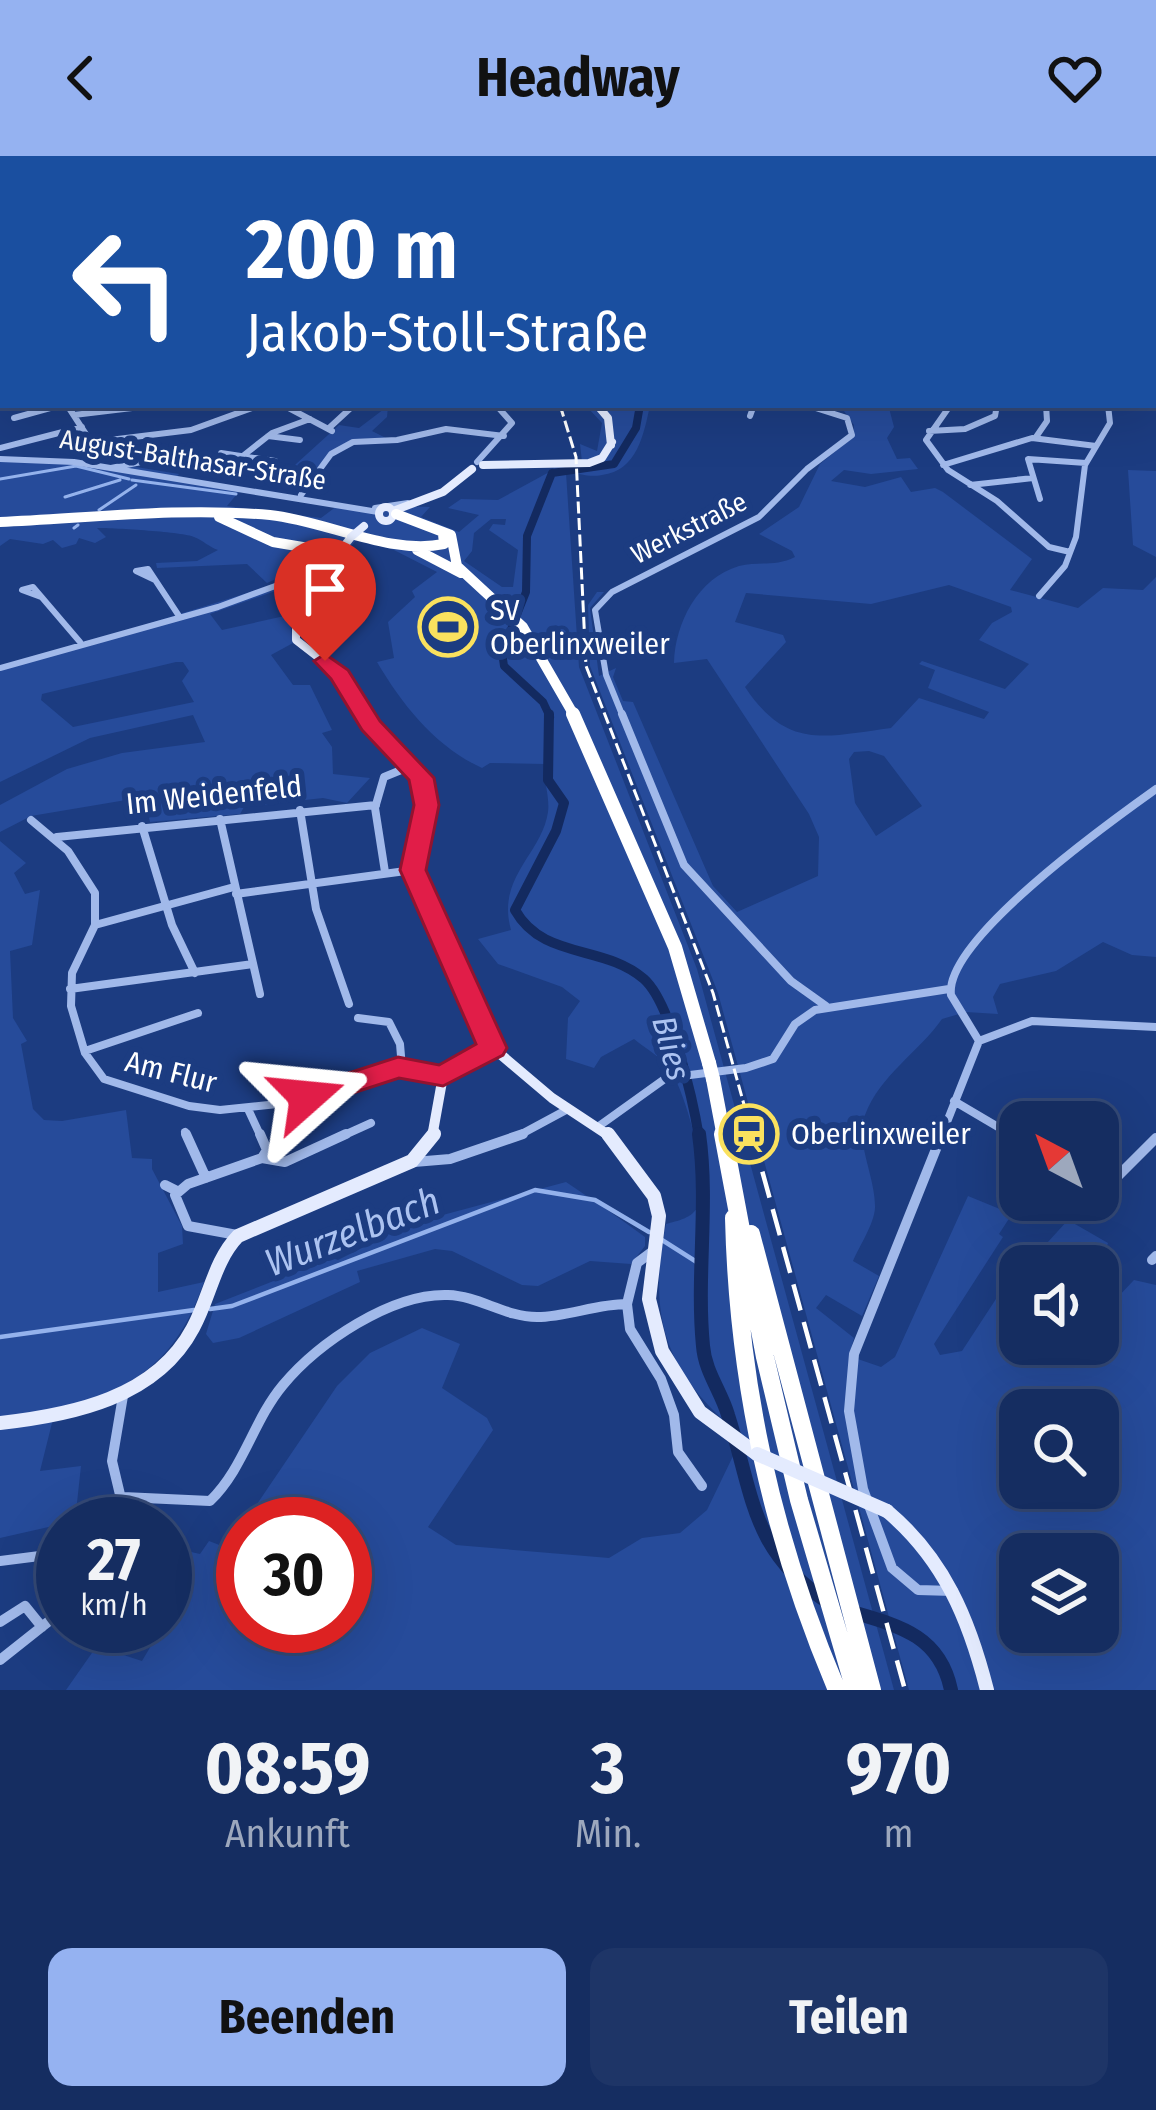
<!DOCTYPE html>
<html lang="de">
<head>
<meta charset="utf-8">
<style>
  body { margin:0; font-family:"Fira Sans Condensed",sans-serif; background:#1e3567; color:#f1f3f6; height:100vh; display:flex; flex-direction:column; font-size:45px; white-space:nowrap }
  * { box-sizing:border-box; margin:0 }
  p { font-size:39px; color:#9da8bd }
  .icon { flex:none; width:66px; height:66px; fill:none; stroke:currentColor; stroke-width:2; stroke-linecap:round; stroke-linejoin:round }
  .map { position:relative; height:1534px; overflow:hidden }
  .side { display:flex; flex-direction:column; background:#152d61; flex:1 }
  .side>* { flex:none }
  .hud { position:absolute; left:0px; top:0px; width:1158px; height:252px; box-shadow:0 12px 48px #0002,0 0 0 3px #344976; background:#1a4fa0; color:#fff; overflow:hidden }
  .needle { width:78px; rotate:319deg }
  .tools { position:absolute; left:999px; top:945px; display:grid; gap:24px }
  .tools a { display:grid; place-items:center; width:120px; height:120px; border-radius:24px; background:#152d61; box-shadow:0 12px 48px #0002,0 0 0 3px #344976; font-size:60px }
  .speed { position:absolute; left:36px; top:1341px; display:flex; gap:24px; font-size:60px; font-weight:700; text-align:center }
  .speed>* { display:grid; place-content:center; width:156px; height:156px; border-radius:50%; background:#152d61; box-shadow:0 12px 48px #0002,0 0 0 3px #344976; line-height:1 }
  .speed small { font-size:30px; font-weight:400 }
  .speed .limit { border:18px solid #d22; background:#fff; color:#111 }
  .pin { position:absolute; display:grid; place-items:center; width:102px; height:102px; color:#fff; margin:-123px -51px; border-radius:50% 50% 50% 0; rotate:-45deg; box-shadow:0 0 12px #0007 }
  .pin .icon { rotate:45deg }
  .me { position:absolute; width:132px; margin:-66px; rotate:72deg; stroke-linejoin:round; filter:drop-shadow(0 0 9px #0008) }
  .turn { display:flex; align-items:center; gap:42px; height:252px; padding:0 48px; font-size:54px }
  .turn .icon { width:156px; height:156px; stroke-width:2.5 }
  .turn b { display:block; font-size:84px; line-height:102px }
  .eta { display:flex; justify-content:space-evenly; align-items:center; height:204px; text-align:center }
  .eta b { font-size:72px; font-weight:700; line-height:84px }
  .cta { display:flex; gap:24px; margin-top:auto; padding:24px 48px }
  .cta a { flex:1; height:138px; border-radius:24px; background:#95b2f1; color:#111; font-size:48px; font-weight:700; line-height:138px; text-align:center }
  .cta a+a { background:#1e3567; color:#f1f3f6 }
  header { display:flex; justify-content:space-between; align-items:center; height:156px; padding:0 48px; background:#95b2f1; color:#111; font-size:54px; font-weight:700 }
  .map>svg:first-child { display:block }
  .green { fill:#264b9a; fill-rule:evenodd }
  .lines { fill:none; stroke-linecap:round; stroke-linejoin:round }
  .stream-far1 { stroke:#94b2ec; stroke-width:3 }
  .stream { stroke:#94b2ec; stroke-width:4.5 }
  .river-far2 { stroke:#132a60; stroke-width:8 }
  .river-far1 { stroke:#132a60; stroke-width:10 }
  .river { stroke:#132a60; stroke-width:14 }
  .minor-far3 { stroke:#a1b9ea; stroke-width:4.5 }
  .minor-far2 { stroke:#a1b9ea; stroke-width:6 }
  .minor-far1 { stroke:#a1b9ea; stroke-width:8 }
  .minor { stroke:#a1b9ea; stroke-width:10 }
  .major-far3 { stroke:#e4ebfe; stroke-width:6 }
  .major-far2 { stroke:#e4ebfe; stroke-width:8 }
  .major-far1 { stroke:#e4ebfe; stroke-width:10 }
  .major { stroke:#e4ebfe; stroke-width:14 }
  .highway-far2 { stroke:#fff; stroke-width:10 }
  .highway-far1 { stroke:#fff; stroke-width:14 }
  .highway { stroke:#fff; stroke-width:18 }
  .rail-far1 { stroke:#fff; stroke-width:3; stroke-dasharray:12 4.5; stroke-linecap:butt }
  .rail { stroke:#fff; stroke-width:4.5; stroke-dasharray:27 12; stroke-linecap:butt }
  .major-bridge-far1 { stroke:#e4ebfe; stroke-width:8 }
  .major-bridge { stroke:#e4ebfe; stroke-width:14 }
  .highway-bridge { stroke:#fff; stroke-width:14 }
  .route { fill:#e11d48; stroke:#92132f; stroke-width:3 }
  .labels { text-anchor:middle; stroke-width:12; stroke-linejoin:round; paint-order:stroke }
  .far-street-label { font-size:27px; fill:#fff; stroke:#1c3c81 }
  .poi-label { font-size:30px; fill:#fff; stroke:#1c3c81; text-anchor:start }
  .street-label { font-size:30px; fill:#fff; stroke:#1c3c81 }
  .water-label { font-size:33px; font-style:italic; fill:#acc3f1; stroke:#1c3c81 }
  .near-water-label { font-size:39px; font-style:italic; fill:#acc3f1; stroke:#1c3c81 }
</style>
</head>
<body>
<header><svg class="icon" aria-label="back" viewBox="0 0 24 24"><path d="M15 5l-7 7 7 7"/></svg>Headway<svg class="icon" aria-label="heart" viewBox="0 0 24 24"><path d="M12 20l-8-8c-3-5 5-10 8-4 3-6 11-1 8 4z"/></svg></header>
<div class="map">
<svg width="1156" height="1534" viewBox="0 0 1156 1534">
  <rect width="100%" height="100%" fill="#1c3c81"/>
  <!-- green -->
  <path class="green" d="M 592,249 L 650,249 C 644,278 637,315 602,319 C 585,322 582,316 566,317 L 579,511 L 697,813 L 894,1534 L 66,1534 L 94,1494 L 105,1493 L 142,1505 L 184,1434 L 165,1429 L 165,1390 L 200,1398 L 209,1385 L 240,1397 L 243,1392 L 243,1470 L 345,1470 L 345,1368 L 255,1368 L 257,1363 L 249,1360 L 337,1230 L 370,1197 L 422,1172 L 460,1188 L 442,1232 L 487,1262 L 493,1274 L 428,1371 L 456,1389 L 609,1402 L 642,1382 L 680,1377 L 707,1354 L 734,1298 L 735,1274 C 663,1214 648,1157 666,1068 C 677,1065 693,1062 698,1050 C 710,1023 686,938 670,913 C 662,902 645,892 634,883 L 601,901 L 594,912 L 566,903 L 568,862 L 580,845 L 562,831 L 498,808 L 478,783 L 511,774 C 496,721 542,698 548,656 C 550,640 543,625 545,608 L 490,607 L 482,612 C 436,591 403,550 377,506 L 394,502 L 388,466 L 415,441 L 412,435 L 437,416 L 394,394 L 357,383 L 323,426 L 313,424 L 306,431 L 287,431 L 210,458 L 222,474 L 289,459 L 293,487 L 271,499 L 293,529 L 310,529 L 332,574 L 322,577 L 332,591 L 333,618 L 370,622 L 347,647 L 323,642 L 244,651 L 240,658 L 150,666 L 144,641 L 31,660 L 0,676 L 0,649 L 67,613 L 122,597 L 205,586 L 193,559 L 90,582 L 0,626 L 0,514 L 302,420 L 285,419 L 267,427 L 247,408 L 157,412 L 156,407 L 197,405 L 218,394 C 209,391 204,385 194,381 C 184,376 115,372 97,372 L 106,381 L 95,387 L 79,382 L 76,388 L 62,392 L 53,384 L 43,388 L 10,383 L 0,390 L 0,305 L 130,310 L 179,318 L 176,322 L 242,332 L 227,350 L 321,362 L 337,350 C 372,358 395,349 430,351 L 421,361 L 459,376 L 479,359 L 448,352 L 461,343 L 498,344 L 553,314 L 555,307 L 582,306 L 580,288 L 597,295 L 602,267 L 588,252 ZM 491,363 L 506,363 L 505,369 L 493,368 L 489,374 L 518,394 L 513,431 L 502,431 L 464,405 L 472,395 L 474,377 ZM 176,506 L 183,506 L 189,515 L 182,525 L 194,546 L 73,571 L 41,544 L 42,538 Z
    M 858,249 L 889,252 L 894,271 L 887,282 L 897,303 L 910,302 L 918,313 L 871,318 L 844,314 L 831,325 L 865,331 L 901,321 L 911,336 L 935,332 L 943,336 L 1032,403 L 1010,434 L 1078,452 L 1103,432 L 1143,434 L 1156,421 L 1156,801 L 1132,799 L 1103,786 L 1056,815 L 1000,828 L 993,841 L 998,858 L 966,856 L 942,863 C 919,896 880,919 865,959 C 854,983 876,1022 875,1052 C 874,1068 860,1089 853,1105 L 879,1120 L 862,1160 L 826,1139 L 816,1152 L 854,1182 L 849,1200 L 881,1211 L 895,1201 L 968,1040 L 1012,1058 L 999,1078 L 1003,1081 L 934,1188 L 940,1199 L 962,1195 L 1011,1120 L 1020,1114 L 1020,1188 L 1098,1188 L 1098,1136 L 1116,1143 L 1134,1124 L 1156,1129 L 1156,1534 L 909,1534 L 718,837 L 590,510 L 588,449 L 597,436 L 604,436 L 590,452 L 599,520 L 616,512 L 613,521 L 623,545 L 633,546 L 713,730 L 737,756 L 818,720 L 819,681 L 809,658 L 707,503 L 674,507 C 675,467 698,422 739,410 C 759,405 776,411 795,401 L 792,395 L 759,378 L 799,351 L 820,308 L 853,281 L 854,269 L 844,255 L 855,254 ZM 949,429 L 1011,451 L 1012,456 L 992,467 L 979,484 L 1029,508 L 1005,533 L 922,505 L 919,508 L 935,514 L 928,532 L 989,556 L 984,563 L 919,542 L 891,572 C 824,581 787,594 745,531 L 786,486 L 783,479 L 735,466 L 746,437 L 871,448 ZM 869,595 L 884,600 L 922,650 L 876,680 L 855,647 L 849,603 L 854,596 ZM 1020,1254 L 1098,1254 L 1098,1332 L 1020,1332 ZM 1020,1398 L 1098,1398 L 1098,1476 L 1020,1476 Z
    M 388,250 L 387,261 L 372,275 L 386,282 C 339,285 332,291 305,329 L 193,309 L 285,318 L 339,269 L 359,272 Z
    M 1128,314 L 1156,315 L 1156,401 L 1133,389 Z
    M 0,685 L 26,707 L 14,717 L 25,738 L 40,734 L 32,789 L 10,795 L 13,862 L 27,885 L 21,888 L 33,953 L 44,964 L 62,965 L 126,954 L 132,1002 L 152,1003 L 152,1013 L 182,1070 L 183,1088 L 158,1097 L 158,1136 L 204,1126 C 176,1206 135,1233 55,1255 L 40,1315 L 81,1310 L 75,1365 L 0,1382 Z
    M 566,1026 C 593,1044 618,1061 645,1081 L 645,1090 L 631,1108 L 590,1105 L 538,1130 L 522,1129 L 452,1095 L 435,1093 L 357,1115 L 360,1126 L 239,1182 L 213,1187 L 206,1178 L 215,1148 L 332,1102 L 338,1104 L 372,1087 L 373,1069 L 407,1057 L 409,1068 Z
    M 1068,1064 L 1108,1087 L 1098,1118 L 1098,1110 L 1026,1110 Z"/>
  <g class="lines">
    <!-- stream-far1 -->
    <path class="stream-far1" d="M 1006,3 L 1010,0
      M 0,323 L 76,310 L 129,323
      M 132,324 L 236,338
      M 65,341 L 120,324
      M 99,354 L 136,329
      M 74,372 L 78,369"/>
    <!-- stream -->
    <path class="stream" d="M 662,1084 L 703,1110
      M 210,1153 L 232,1150 L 535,1034 L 595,1044 L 649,1076
      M 0,1181 L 194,1154"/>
    <!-- river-far2 -->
    <path class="river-far2" d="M 550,561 L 543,546 L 504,510 L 502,496 L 526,436 L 527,380 L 552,317 L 614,308 L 636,272 L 640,249"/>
    <!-- river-far1 -->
    <path class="river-far1" d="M 549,558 L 548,624 L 564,647 L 556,675 L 515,754 C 543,804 604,788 644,823 C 671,847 693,944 699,981"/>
    <!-- river -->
    <path class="river" d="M 699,978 C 709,1049 696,1119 703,1190 C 705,1216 721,1235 728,1259 C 754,1341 751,1395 829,1447
      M 852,1456 C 900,1470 940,1480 951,1534"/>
    <!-- minor-far3 -->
    <path class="minor-far3" d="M 456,3 L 467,0
      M 549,3 L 558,0
      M 572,3 L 579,0
      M 812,3 L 818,0
      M 868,3 L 873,0
      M 899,3 L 904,0
      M 1137,3 L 1144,0"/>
    <!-- minor-far2 -->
    <path class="minor-far2" d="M 67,249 L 91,286
      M 283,249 L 332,275
      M 941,249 L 947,254 L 926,284 L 948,314 L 997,345 L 1049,391 L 1070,396
      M 74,259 L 157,249
      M 750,260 L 754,249
      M 14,262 L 61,249
      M 329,272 L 354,249
      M 929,275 L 965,273 L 995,260 L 997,249
      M 268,280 L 300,284
      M 1036,281 L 1047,265 L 1046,249
      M 85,287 L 191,274 L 260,249
      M 0,292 L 82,271
      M 221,297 L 275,305
      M 244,299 L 272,277 L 310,263
      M 165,302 L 183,307
      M 0,303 L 74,306 L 378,356
      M 477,306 L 512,267 L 496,249
      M 943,309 L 1032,282 L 1096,290
      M 111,312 L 182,298
      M 970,329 L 1033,322
      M 301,339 L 331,298 L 353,286 L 397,284 L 446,273 L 504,280
      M 1040,343 L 1028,303 L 1086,307
      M 375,352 L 408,347
      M 155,424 L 136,415 L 148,413 L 179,460
      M 1039,440 L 1065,410 L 1076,381 L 1085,309 L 1110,267 L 1108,249
      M 41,441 L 22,434 L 33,431 L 80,486
      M 0,512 L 218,451 L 278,429 L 316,425
      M 623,561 L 606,519 L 595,454 L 612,436 L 759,361 L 807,313 L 852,279 L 847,262 L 806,249"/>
    <!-- minor-far1 -->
    <path class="minor-far1" d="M 622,558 L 684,709 L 791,825 L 826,850
      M 300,654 L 316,753 L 349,848
      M 220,663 L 260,838
      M 31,664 L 68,695 L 95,737 L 95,769 L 72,817 L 71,850 L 85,897 L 104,923 L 189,950 L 220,954 L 287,947 L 398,912 L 443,920
      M 142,670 L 172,769 L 195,817
      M 57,681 L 376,649
      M 385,716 L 375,652 L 384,621 L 411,610
      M 236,738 L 413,714
      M 95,769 L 234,731
      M 70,833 L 253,808
      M 358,862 L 389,866 L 400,888 L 402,912
      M 979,885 L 951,839 C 944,784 1111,665 1156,633
      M 979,885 L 1032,865 L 1156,871
      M 85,895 L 198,857
      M 954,945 L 1015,981
      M 248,953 L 261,981
      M 599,970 L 666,922 L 746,912 L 773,903 L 795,868 L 815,854 L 949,833
      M 185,976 L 187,981
      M 340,981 L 371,967
      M 516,981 L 568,953
      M 941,981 L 979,885"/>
    <!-- minor -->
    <path class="minor" d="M 186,978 L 206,1022
      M 942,978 L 854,1198 L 849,1255 L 863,1333 L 892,1412 L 918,1434 L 953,1435
      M 1010,978 L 1020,984
      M 262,1002 L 285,1006 L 346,978
      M 414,1006 L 450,1003 L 523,978
      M 165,1029 L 177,1035
      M 1105,1033 L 1156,982
      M 237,1079 L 188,1070 L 175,1039 L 188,1028 L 262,1002 L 267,994 L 260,978
      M 653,1095 L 637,1107 L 627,1148 L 630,1173 L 661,1223 L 674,1259 L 678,1296 L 702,1330
      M 1152,1104 L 1156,1100
      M 123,1240 L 112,1305 L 127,1368
      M 123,1341 L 210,1345 C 244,1312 253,1265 283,1229 C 318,1187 391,1137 448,1139 C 479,1140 505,1161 537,1161 C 567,1161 596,1148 627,1148
      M 0,1405 L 63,1397
      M 0,1466 L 25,1450 L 42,1471
      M 0,1504 L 63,1454"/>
    <!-- major-far3 -->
    <path class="major-far3" d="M 595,0 L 604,3"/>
    <!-- major-far2 -->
    <path class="major-far2" d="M 597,249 L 608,262 L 611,289
      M 483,309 L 589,307 L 602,302 L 612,286
      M379 358a7 7 0 1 1 14 0a7 7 0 1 1-14 0Z
      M 393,355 L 443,336 L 472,313
      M 351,381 L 296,453 L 296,484 L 336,515 L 365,561"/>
    <!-- major-far1 -->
    <path class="major-far1" d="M 363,558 L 421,622 L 427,649 L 413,714 L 493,892 L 552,942 L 611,981
      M 432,981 L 443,920 L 493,892"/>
    <!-- major -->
    <path class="major" d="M 608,978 L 654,1040 L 659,1060 L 649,1143 L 662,1195 L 700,1256 L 757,1298
      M 0,1267 C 72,1259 156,1242 193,1172 C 210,1141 214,1105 238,1080 L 412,1005 L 434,978
      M 887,1355 C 944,1403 969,1463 987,1534"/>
    <!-- highway-far2 -->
    <path class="highway-far2" d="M 396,358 L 451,379 L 457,410 L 523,471 L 575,561
      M 219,361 L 273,386 L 338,397
      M 0,366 C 90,362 181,351 270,359 C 327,365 388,399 444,388 L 443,378
      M 417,394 L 461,417"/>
    <!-- highway-far1 -->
    <path class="highway-far1" d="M 573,558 L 675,791 L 709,907
      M 713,923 L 724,981"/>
    <!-- highway -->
    <path class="highway" d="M 723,978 L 765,1201 L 799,1344 L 855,1534
      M 734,1062 C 738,1228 772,1381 837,1534
      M 751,1078 L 872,1534"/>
    <!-- rail-far1 -->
    <path class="rail-far1" d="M 560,249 L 576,301 L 586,510 L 713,837 L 753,981"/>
    <!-- rail -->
    <path class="rail" d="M 752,978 L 905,1534"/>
    <!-- major-bridge-far1 -->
    <path class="major-bridge-far1" d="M 351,381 L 364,370"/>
    <!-- major-bridge -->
    <path class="major-bridge" d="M 757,1298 L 887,1355"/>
    <!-- highway-bridge -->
    <path class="highway-bridge" d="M 709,907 L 713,923"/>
  </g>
  <!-- route -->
  <path class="route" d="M 325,498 L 348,514 L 380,565 L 434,622 L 439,649 L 426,714 L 507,892 L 503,899 L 443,930 L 399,922 L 307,952 L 296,949 L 292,941 L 296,934 L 398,901 L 439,909 L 476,888 L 400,714 L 414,649 L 409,624 L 362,574 L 331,523 L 314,505 Z"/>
  <!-- icons -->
  <defs>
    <symbol id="stadium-ring" viewBox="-11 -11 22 22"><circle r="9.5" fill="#1c3c81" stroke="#fae15e" stroke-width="1.5"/><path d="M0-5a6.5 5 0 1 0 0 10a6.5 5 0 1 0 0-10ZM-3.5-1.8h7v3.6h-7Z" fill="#fae15e"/></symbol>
    <symbol id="station-ring" viewBox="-11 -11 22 22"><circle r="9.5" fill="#1c3c81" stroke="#fae15e" stroke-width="1.5"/><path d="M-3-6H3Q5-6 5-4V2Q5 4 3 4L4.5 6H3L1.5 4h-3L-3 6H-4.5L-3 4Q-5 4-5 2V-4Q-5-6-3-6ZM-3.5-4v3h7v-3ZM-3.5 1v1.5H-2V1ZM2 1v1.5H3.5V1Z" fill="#fae15e"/></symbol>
  </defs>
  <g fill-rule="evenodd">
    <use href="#stadium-ring" x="415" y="438" width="66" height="66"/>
    <use href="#station-ring" x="716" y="945" width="66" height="66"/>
  </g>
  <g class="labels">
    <!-- far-street labels -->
    <g class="far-street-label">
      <text transform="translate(193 304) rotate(9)" y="9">August-Balthasar-Straße</text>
      <text transform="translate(689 372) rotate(-27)" y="9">Werkstraße</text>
    </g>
    <!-- poi labels -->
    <g class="poi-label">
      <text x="490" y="464">SV<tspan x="490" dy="34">Oberlinxweiler</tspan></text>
      <text x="791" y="988">Oberlinxweiler</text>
    </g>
    <!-- street labels -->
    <g class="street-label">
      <text transform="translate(214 639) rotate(-6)" y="10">Im Weidenfeld</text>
      <text transform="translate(171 916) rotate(14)" y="10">Am Flur</text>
    </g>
    <!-- water labels -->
    <g class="water-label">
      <text transform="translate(672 892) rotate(75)" y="12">Blies</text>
    </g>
    <!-- near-water labels -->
    <g class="near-water-label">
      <text transform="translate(352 1075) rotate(-21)" y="14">Wurzelbach</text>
    </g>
  </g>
</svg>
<div class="tools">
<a><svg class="needle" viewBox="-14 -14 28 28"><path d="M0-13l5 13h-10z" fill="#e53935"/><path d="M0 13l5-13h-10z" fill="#9da8bd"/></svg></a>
<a><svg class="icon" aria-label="sound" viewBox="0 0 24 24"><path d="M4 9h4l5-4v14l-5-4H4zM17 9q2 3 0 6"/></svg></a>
<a><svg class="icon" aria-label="search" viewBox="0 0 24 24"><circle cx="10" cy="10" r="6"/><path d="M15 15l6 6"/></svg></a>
<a><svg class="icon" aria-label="layers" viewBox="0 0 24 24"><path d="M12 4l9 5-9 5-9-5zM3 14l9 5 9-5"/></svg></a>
</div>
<div class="speed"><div>27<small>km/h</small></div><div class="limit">30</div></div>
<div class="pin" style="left:325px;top:505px;background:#d93025"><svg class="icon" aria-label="arrive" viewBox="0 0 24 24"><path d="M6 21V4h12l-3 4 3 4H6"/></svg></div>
<svg class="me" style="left:307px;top:941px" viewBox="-20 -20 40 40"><path d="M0-17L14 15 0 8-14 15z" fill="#e11d48" stroke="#fff" stroke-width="4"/></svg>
<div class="hud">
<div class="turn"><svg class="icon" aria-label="left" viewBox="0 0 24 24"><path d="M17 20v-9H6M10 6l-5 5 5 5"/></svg><div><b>200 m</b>Jakob-Stoll-Straße</div></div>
</div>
</div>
<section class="side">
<div class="eta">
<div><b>08:59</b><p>Ankunft</p></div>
<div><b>3</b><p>Min.</p></div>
<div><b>970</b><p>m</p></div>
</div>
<div class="cta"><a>Beenden</a><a>Teilen</a></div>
</section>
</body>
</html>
